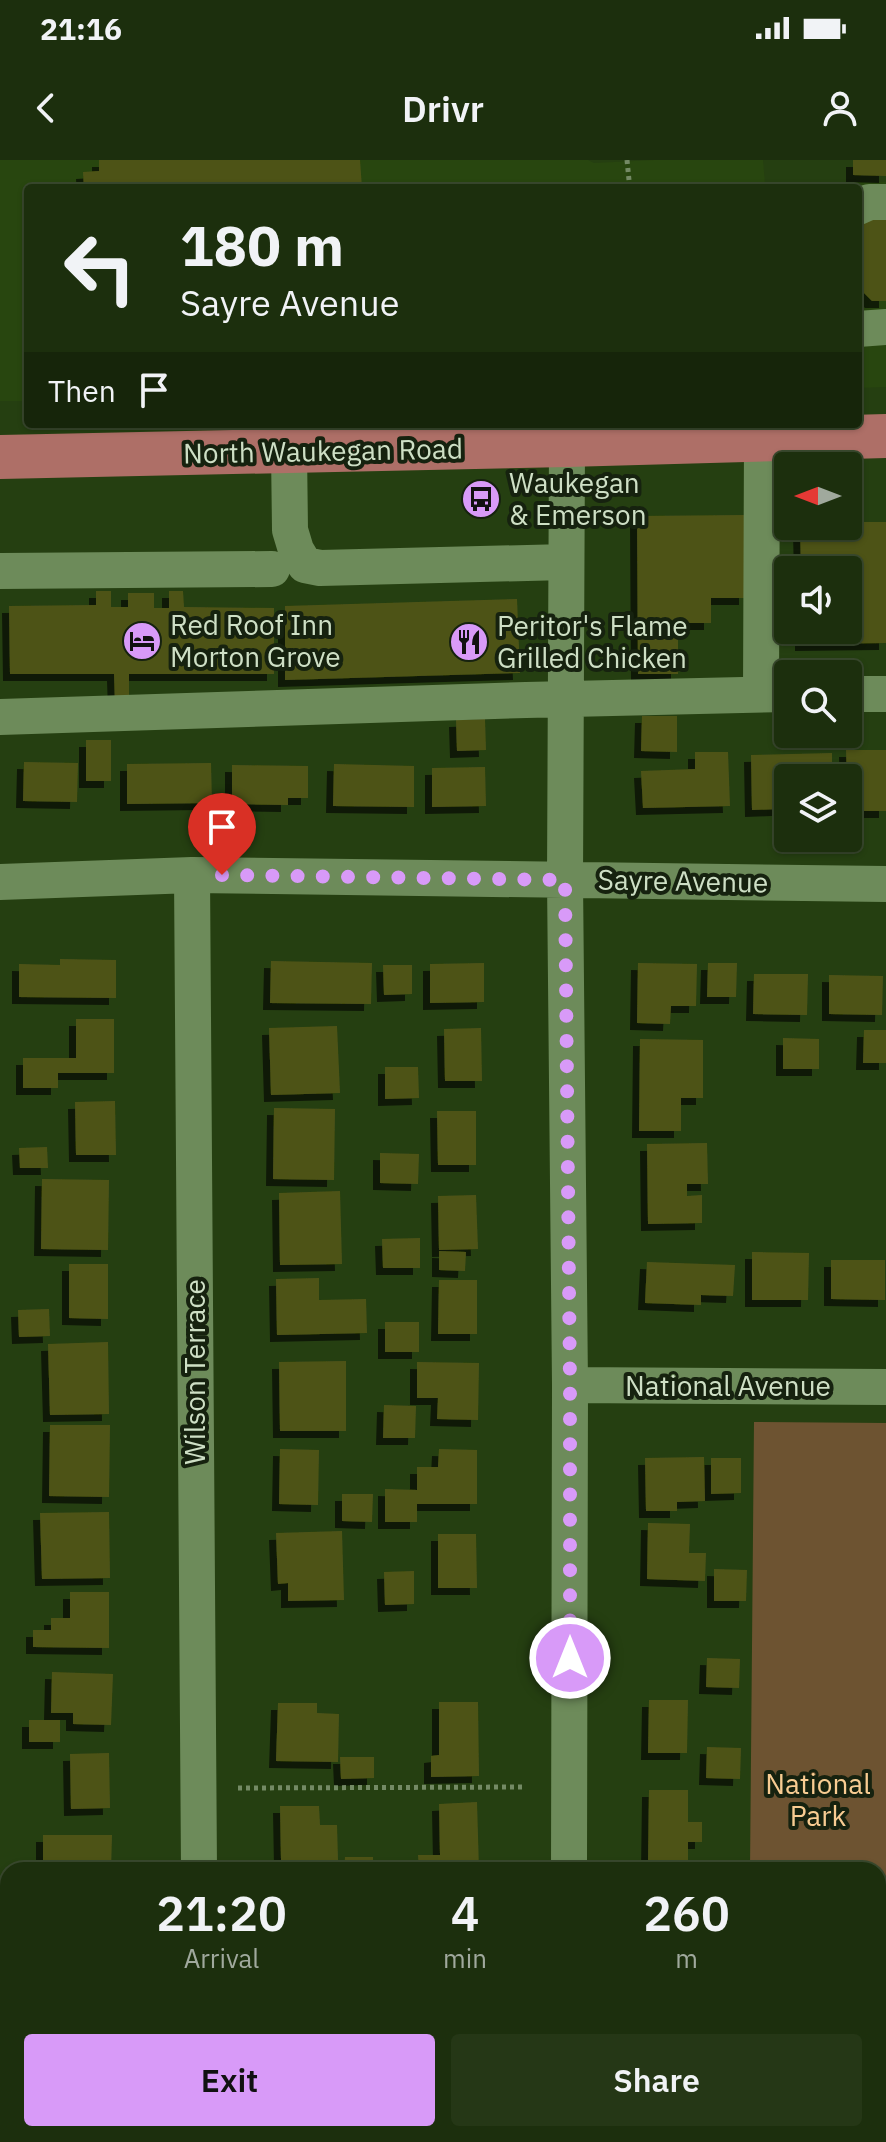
<!DOCTYPE html>
<html lang="en">
<head>
<meta charset="utf-8">
<style>
  body { margin:0; font-family:"IBM Plex Sans",sans-serif; background:#253716; color:#f1f3f6; height:100vh; display:flex; flex-direction:column; font-size:30px; white-space:nowrap }
  * { box-sizing:border-box; margin:0 }
  p { font-size:26px; color:#a0a99d }
  .icon { flex:none; width:44px; height:44px; fill:none; stroke:currentColor; stroke-width:2; stroke-linecap:round; stroke-linejoin:round }
  .map { position:relative; flex:1; overflow:hidden }
  .sheet { position:absolute; left:0px; top:1702px; width:886px; height:280px; display:flex; flex-direction:column; background:#1c2f0d; border-radius:24px 24px 0 0; box-shadow:0 2px 6px #0004,0 0 0 2px #3a4a2e }
  .sheet>* { flex:none }
  .banner { position:absolute; left:24px; top:24px; width:838px; height:244px; border-radius:8px; box-shadow:0 2px 6px #0004,0 0 0 2px #3a4a2e; background:#1c2f0d; color:#f1f3f6; overflow:hidden }
  .needle { width:52px; rotate:270deg }
  .controls { position:absolute; left:774px; top:292px; display:grid; gap:16px }
  .controls a { display:grid; place-items:center; width:88px; height:88px; border-radius:8px; background:#1c2f0d; box-shadow:0 2px 6px #0004,0 0 0 2px #3a4a2e; font-size:40px }
  .pin { position:absolute; display:grid; place-items:center; width:68px; height:68px; color:#fff; margin:-82px -34px; border-radius:50% 50% 50% 0; rotate:-45deg; box-shadow:0 0 8px #0007 }
  .pin .icon { rotate:45deg }
  .me { position:absolute; width:88px; margin:-44px; rotate:0deg; stroke-linejoin:round; filter:drop-shadow(0 0 6px #0008) }
  .turn { display:flex; align-items:center; gap:28px; height:168px; padding:0 24px; font-size:36px }
  .turn .icon { width:104px; height:104px; stroke-width:2.5 }
  .turn b { display:block; font-size:56px; line-height:68px }
  .then { display:flex; align-items:center; height:76px; padding:0 24px; background:#0003; gap:16px; font-size:30px }
  .eta { display:flex; justify-content:space-evenly; align-items:center; height:136px; text-align:center }
  .eta b { font-size:48px; font-weight:600; line-height:56px }
  .action { display:flex; gap:16px; margin-top:auto; padding:16px 24px }
  .action a { flex:1; height:92px; border-radius:8px; background:#d89af8; color:#111; font-size:32px; font-weight:600; line-height:92px; text-align:center }
  .action a+a { background:#253716; color:#f1f3f6 }
  .status { display:flex; justify-content:space-between; align-items:center; height:56px; padding:0 40px; background:#1c2f0d; direction:ltr }
  .status svg { height:22px; fill:currentColor }
  header { display:flex; justify-content:space-between; align-items:center; height:104px; padding:0 24px; background:#1c2f0d; font-size:36px; font-weight:600 }
  .map>svg:first-child { display:block }
  .built { fill:#28460f }
  .green { fill:#6d5331 }
  .building { fill:#4e5317; filter:url(#shadow) }
  .lines { fill:none; stroke-linecap:round; stroke-linejoin:round }
  .path { stroke:#748a65; stroke-width:5; stroke-dasharray:4 4; stroke-linecap:butt }
  .minor { stroke:#6d8b5a; stroke-width:36 }
  .major { stroke:#ae6f67; stroke-width:44 }
  .route { stroke:#d89af8; stroke-width:14; stroke-dasharray:0 25.2 }
  .labels { text-anchor:middle; stroke-width:8; stroke-linejoin:round; paint-order:stroke }
  .street-label { font-size:28px; fill:#cedfc5; stroke:#16220f }
  .poi-label { font-size:28px; fill:#cedfc5; stroke:#16220f; text-anchor:start }
  .park-label { font-size:28px; fill:#f8cc92; stroke:#16220f }
</style>
</head>
<body>
<div class="status"><b>21:16</b><svg viewBox="0 0 49 12"><path d="M0 12V9h3v3zM5 12V6h3v6zM10 12V3h3v9zM15 12V0h3v12zM26 1h20v11H26zM47 4h2v5h-2z"/></svg></div>
<header><svg class="icon" aria-label="back" viewBox="0 0 24 24"><path d="M15 5l-7 7 7 7"/></svg>Drivr<svg class="icon" aria-label="person" viewBox="0 0 24 24"><circle cx="12" cy="8" r="4"/><path d="M4 21q1-7 8-7t8 7"/></svg></header>
<div class="map">
<svg width="886" height="1982" viewBox="0 0 886 1982">
  <defs>
    <filter id="shadow"><feDropShadow dx="-7" dy="7" stdDeviation="0" flood-color="#0009"/></filter>
  </defs>
  <rect width="100%" height="100%" fill="#253f11"/>
  <!-- built -->
  <path class="built" d="M 0,0 L 588,0 L 594,3 L 654,0 L 763,0 L 765,24 L 886,22 L 886,227 L 858,228 L 858,28 L 28,28 L 28,241 L 0,241 Z"/>
  <!-- green -->
  <path class="green" d="M 754,1262 L 886,1263 L 886,1982 L 747,1982 L 747,1974 L 878,1974 L 878,1710 L 750,1710 Z"/>
  <!-- building -->
  <path class="building" d="M 99,0 L 360,0 L 362,28 L 84,28 L 83,12 L 99,11 Z
    M 853,0 L 886,0 L 886,16 L 853,15 Z
    M 886,56 L 886,141 L 872,141 L 862,131 L 858,131 L 858,104 L 861,104 L 859,68 L 869,57 Z
    M 746,355 L 746,438 L 711,438 L 711,463 L 678,463 L 678,514 L 638,514 L 637,356 Z
    M 848,362 L 886,362 L 886,483 L 802,484 L 802,470 L 848,470 L 848,410 L 801,410 L 800,366 L 848,366 Z
    M 96,431 L 111,431 L 111,447 L 128,447 L 128,433 L 154,433 L 154,448 L 169,448 L 169,431 L 183,431 L 184,447 L 274,448 L 274,514 L 129,514 L 129,540 L 115,543 L 114,514 L 10,514 L 9,446 L 96,445 Z
    M 517,439 L 520,513 L 285,520 L 285,446 Z
    M 642,556 L 677,556 L 677,592 L 641,591 Z
    M 485,559 L 486,590 L 457,591 L 456,560 Z
    M 86,580 L 111,580 L 111,621 L 86,621 Z
    M 846,590 L 886,590 L 886,651 L 848,651 Z
    M 695,592 L 728,592 L 730,646 L 643,648 L 641,611 L 695,609 Z
    M 832,593 L 832,618 L 788,618 L 788,658 L 779,658 L 779,649 L 752,650 L 751,595 Z
    M 24,602 L 78,603 L 77,642 L 23,641 Z
    M 211,603 L 212,643 L 127,644 L 127,604 Z
    M 334,604 L 414,606 L 414,647 L 333,646 Z
    M 232,605 L 308,606 L 308,638 L 288,638 L 288,645 L 232,644 Z
    M 485,607 L 486,646 L 432,647 L 432,608 Z
    M 60,799 L 116,800 L 116,838 L 19,837 L 19,804 L 60,805 Z
    M 271,801 L 372,803 L 371,844 L 270,843 Z
    M 484,803 L 484,842 L 430,843 L 430,804 Z
    M 638,803 L 697,804 L 696,846 L 671,846 L 670,864 L 637,863 Z
    M 708,803 L 737,803 L 736,837 L 707,837 Z
    M 383,805 L 412,805 L 412,834 L 384,835 Z
    M 754,814 L 808,814 L 807,855 L 753,854 Z
    M 829,815 L 883,816 L 882,855 L 829,854 Z
    M 76,859 L 114,859 L 114,913 L 58,913 L 58,928 L 23,928 L 23,898 L 76,898 Z
    M 337,866 L 340,933 L 271,935 L 269,868 Z
    M 481,868 L 482,921 L 445,921 L 444,869 Z
    M 864,870 L 886,870 L 886,903 L 863,903 Z
    M 783,878 L 819,879 L 819,909 L 783,909 Z
    M 640,879 L 703,880 L 703,938 L 681,938 L 681,971 L 639,971 Z
    M 385,907 L 418,907 L 419,938 L 385,939 Z
    M 115,941 L 116,995 L 76,995 L 75,942 Z
    M 274,948 L 335,949 L 334,1020 L 273,1019 Z
    M 437,951 L 476,951 L 476,1005 L 438,1005 Z
    M 707,983 L 708,1024 L 687,1024 L 687,1036 L 702,1035 L 702,1063 L 648,1064 L 647,984 Z
    M 47,987 L 48,1008 L 20,1008 L 19,988 Z
    M 380,993 L 419,994 L 418,1024 L 380,1023 Z
    M 42,1019 L 109,1020 L 108,1090 L 41,1089 Z
    M 340,1031 L 342,1104 L 280,1105 L 279,1033 Z
    M 476,1035 L 478,1089 L 439,1090 L 438,1036 Z
    M 420,1078 L 420,1108 L 383,1108 L 382,1079 Z
    M 439,1091 L 466,1092 L 465,1111 L 439,1110 Z
    M 752,1092 L 809,1093 L 808,1140 L 752,1140 Z
    M 831,1100 L 885,1100 L 885,1140 L 831,1139 Z
    M 647,1102 L 735,1105 L 733,1136 L 701,1135 L 701,1145 L 645,1143 Z
    M 69,1104 L 108,1104 L 108,1159 L 69,1158 Z
    M 319,1118 L 319,1140 L 366,1139 L 367,1173 L 277,1175 L 276,1119 Z
    M 439,1120 L 477,1120 L 477,1174 L 438,1174 Z
    M 49,1149 L 50,1176 L 19,1177 L 18,1150 Z
    M 385,1162 L 419,1162 L 419,1192 L 385,1192 Z
    M 108,1182 L 109,1254 L 50,1255 L 48,1184 Z
    M 346,1201 L 346,1271 L 280,1271 L 279,1202 Z
    M 417,1202 L 479,1203 L 478,1260 L 437,1259 L 438,1238 L 417,1238 Z
    M 384,1245 L 416,1246 L 415,1278 L 383,1278 Z
    M 50,1265 L 110,1265 L 109,1337 L 49,1336 Z
    M 280,1289 L 319,1290 L 318,1345 L 279,1344 Z
    M 439,1289 L 477,1290 L 477,1344 L 417,1344 L 417,1362 L 385,1362 L 385,1329 L 417,1330 L 417,1307 L 438,1307 Z
    M 704,1297 L 705,1341 L 677,1342 L 677,1351 L 646,1351 L 645,1298 Z
    M 711,1298 L 741,1298 L 741,1333 L 711,1334 Z
    M 342,1334 L 373,1334 L 372,1362 L 342,1361 Z
    M 109,1352 L 110,1418 L 42,1419 L 40,1353 Z
    M 648,1363 L 690,1364 L 689,1393 L 706,1393 L 705,1421 L 647,1419 Z
    M 342,1371 L 344,1440 L 288,1441 L 288,1423 L 278,1424 L 276,1373 Z
    M 438,1374 L 476,1374 L 477,1428 L 438,1428 Z
    M 714,1409 L 747,1410 L 746,1441 L 714,1441 Z
    M 414,1411 L 414,1444 L 385,1445 L 384,1412 Z
    M 70,1432 L 109,1432 L 109,1488 L 33,1487 L 33,1470 L 51,1470 L 51,1458 L 70,1458 Z
    M 707,1498 L 740,1499 L 739,1528 L 706,1527 Z
    M 52,1512 L 113,1514 L 111,1565 L 73,1564 L 73,1553 L 51,1553 Z
    M 649,1540 L 688,1540 L 687,1593 L 648,1593 Z
    M 439,1542 L 478,1542 L 479,1616 L 431,1617 L 431,1596 L 439,1595 Z
    M 278,1543 L 317,1543 L 317,1553 L 339,1554 L 338,1602 L 276,1601 Z
    M 29,1560 L 60,1560 L 60,1582 L 29,1582 Z
    M 707,1587 L 741,1588 L 740,1619 L 706,1618 Z
    M 109,1593 L 110,1648 L 71,1649 L 70,1594 Z
    M 340,1597 L 374,1597 L 374,1618 L 341,1619 Z
    M 649,1630 L 688,1630 L 688,1662 L 702,1662 L 702,1682 L 688,1682 L 688,1704 L 648,1703 Z
    M 477,1642 L 479,1710 L 419,1710 L 418,1695 L 440,1695 L 439,1644 Z
    M 280,1646 L 319,1646 L 320,1665 L 337,1665 L 338,1700 L 281,1700 Z
    M 43,1675 L 112,1675 L 111,1710 L 43,1710 Z
    M 345,1697 L 373,1697 L 373,1710 L 344,1710 Z
    M 21,1974 L 55,1974 L 54,1982 L 21,1982 Z
    M 340,1974 L 363,1974 L 363,1982 L 340,1981 Z
    M 708,1974 L 741,1974 L 741,1982 L 708,1981 Z"/>
  <g class="lines">
    <!-- path -->
    <path class="path" d="M 627,0 L 629,20
      M 238,1628 L 525,1627"/>
    <!-- minor -->
    <path class="minor" d="M 858,47 L 869,42 L 886,42
      M 858,169 L 886,167
      M 567,285 L 565,720 L 570,1225 L 569,1710
      M 289,291 L 290,370 L 296,390 L 305,405 L 320,408 L 566,402
      M 0,411 L 272,409
      M 761,533 L 762,280
      M 848,534 L 886,534
      M 0,557 L 526,540 L 788,534
      M 192,715 L 199,1710
      M 0,722 L 192,715 L 886,724
      M 570,1225 L 886,1227
      M 201,1974 L 201,1982
      M 569,1982 L 569,1974"/>
    <!-- major -->
    <path class="major" d="M 0,297 L 567,285 L 886,276"/>
  </g>
  <g class="lines">
    <!-- route -->
    <path class="route" d="M 222,715 L 565,720 L 570,1225 L 570,1498"/>
  </g>
  <!-- icons -->
  <defs>
    <symbol id="bus-disc" viewBox="-11 -11 22 22"><circle r="9.5" fill="#d89af8" stroke="#16220f"/><path d="M-5-6H5V4H4V6H2V4H-2V6H-4V4H-5ZM-3.5-4V0h7V-4ZM-3.5 1.2v1.5H-2V1.2ZM2 1.2v1.5H3.5V1.2Z" fill="#111"/></symbol>
    <symbol id="hotel-disc" viewBox="-11 -11 22 22"><circle r="9.5" fill="#d89af8" stroke="#16220f"/><path d="M-6-4.5h1.5V1H6V5H4.5V3h-9V5H-6ZM-4 0a1.8 1.8 0 1 1 3.6 0ZM.5 0V-2.5h3Q6-2.5 6 0Z" fill="#111"/></symbol>
    <symbol id="restaurant-disc" viewBox="-11 -11 22 22"><circle r="9.5" fill="#d89af8" stroke="#16220f"/><path d="M-5-6h1v4h1v-4h1v4h1v-4h1v5L-1.5 .5V6h-2V.5L-5-1ZM5-6V6H3V1.5H1.5Q1.5-4 5-6Z" fill="#111"/></symbol>
  </defs>
  <g fill-rule="evenodd">
    <use href="#bus-disc" x="459" y="317" width="44" height="44"/>
    <use href="#hotel-disc" x="120" y="459" width="44" height="44"/>
    <use href="#restaurant-disc" x="447" y="460" width="44" height="44"/>
  </g>
  <g class="labels">
    <!-- street labels -->
    <g class="street-label">
      <text transform="translate(323 291) rotate(-1)" y="10">North Waukegan Road</text>
      <text transform="translate(683 721) rotate(1)" y="10">Sayre Avenue</text>
      <text transform="translate(195 1212) rotate(-90)" y="10">Wilson Terrace</text>
      <text x="728" y="1236">National Avenue</text>
    </g>
    <!-- poi labels -->
    <g class="poi-label">
      <text x="509" y="333">Waukegan<tspan x="509" dy="32">&amp; Emerson</tspan></text>
      <text x="170" y="475">Red Roof Inn<tspan x="170" dy="32">Morton Grove</tspan></text>
      <text x="497" y="476">Peritor's Flame<tspan x="497" dy="32">Grilled Chicken</tspan></text>
    </g>
    <!-- park labels -->
    <g class="park-label">
      <text x="818" y="1634">National<tspan x="818" dy="32">Park</tspan></text>
    </g>
  </g>
</svg>
<div class="controls">
<a><svg class="needle" viewBox="-14 -14 28 28"><path d="M0-13l5 13h-10z" fill="#e53935"/><path d="M0 13l5-13h-10z" fill="#a0a99d"/></svg></a>
<a><svg class="icon" aria-label="sound" viewBox="0 0 24 24"><path d="M4 9h4l5-4v14l-5-4H4zM17 9q2 3 0 6"/></svg></a>
<a><svg class="icon" aria-label="search" viewBox="0 0 24 24"><circle cx="10" cy="10" r="6"/><path d="M15 15l6 6"/></svg></a>
<a><svg class="icon" aria-label="layers" viewBox="0 0 24 24"><path d="M12 4l9 5-9 5-9-5zM3 14l9 5 9-5"/></svg></a>
</div>
<div class="pin" style="left:222px;top:715px;background:#d93025"><svg class="icon" aria-label="arrive" viewBox="0 0 24 24"><path d="M6 21V4h12l-3 4 3 4H6"/></svg></div>
<svg class="me" style="left:570px;top:1498px" viewBox="-20 -20 40 40"><circle r="17" fill="#d89af8" stroke="#fff" stroke-width="3"/><path d="M0-11L8 9 0 5-8 9z" fill="#fff"/></svg>
<div class="banner">
<div class="turn"><svg class="icon" aria-label="left" viewBox="0 0 24 24"><path d="M17 20v-9H6M10 6l-5 5 5 5"/></svg><div><b>180 m</b>Sayre Avenue</div></div>
<div class="then">Then<svg class="icon" aria-label="arrive" viewBox="0 0 24 24"><path d="M6 21V4h12l-3 4 3 4H6"/></svg></div>
</div>
<section class="sheet">
<div class="eta">
<div><b>21:20</b><p>Arrival</p></div>
<div><b>4</b><p>min</p></div>
<div><b>260</b><p>m</p></div>
</div>
<div class="action"><a>Exit</a><a>Share</a></div>
</section>
</div>
</body>
</html>
